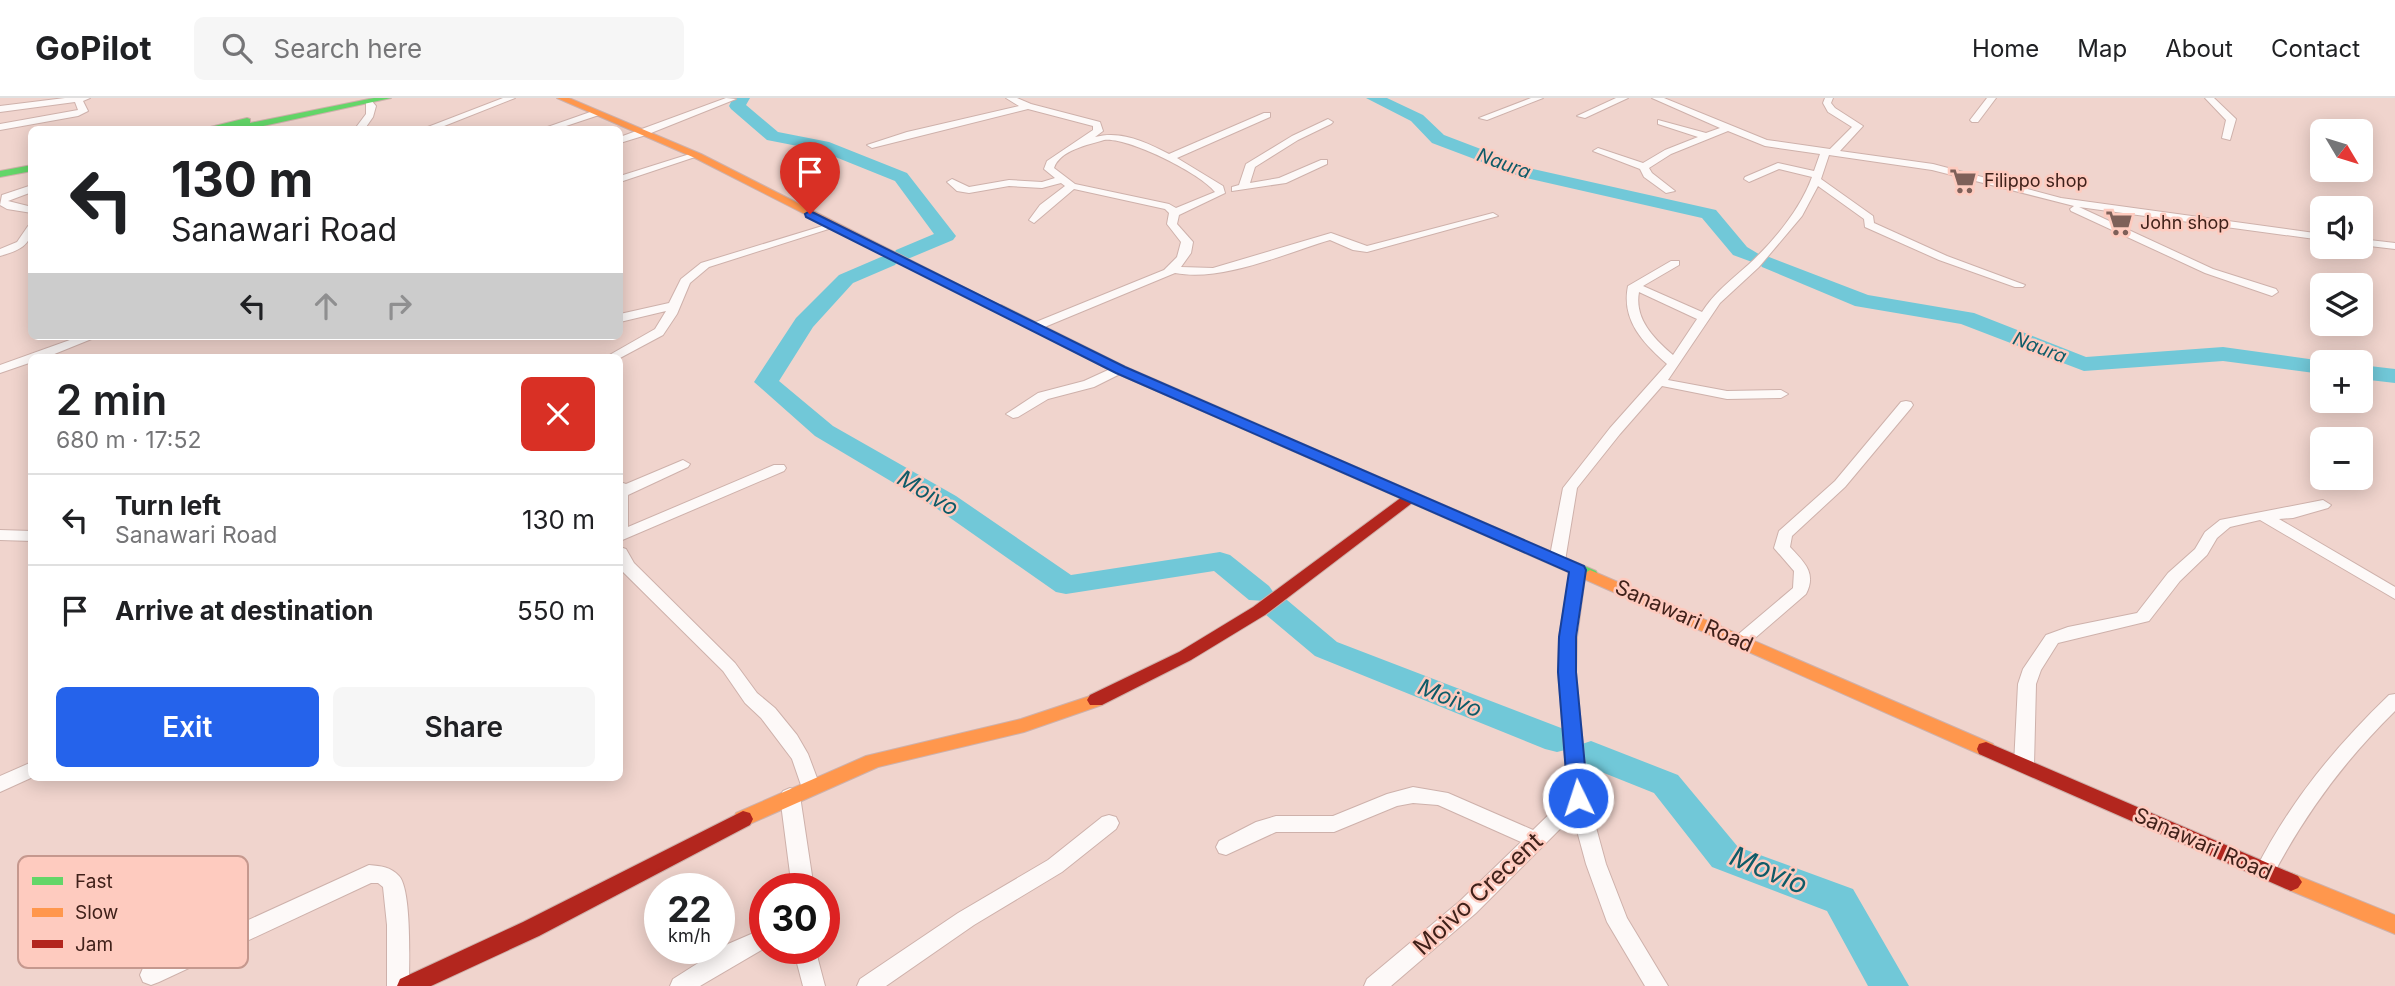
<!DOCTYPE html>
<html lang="en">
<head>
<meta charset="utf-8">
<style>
  body { margin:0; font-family:Inter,sans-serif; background:#f6f6f6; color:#202124; height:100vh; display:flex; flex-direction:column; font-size:26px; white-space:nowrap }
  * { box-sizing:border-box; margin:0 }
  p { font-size:23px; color:#757577 }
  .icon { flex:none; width:38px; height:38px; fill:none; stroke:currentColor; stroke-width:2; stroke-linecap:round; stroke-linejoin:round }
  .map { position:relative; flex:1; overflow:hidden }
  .drawer { position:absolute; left:28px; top:256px; width:595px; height:427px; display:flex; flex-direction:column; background:#fff; border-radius:10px; box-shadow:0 4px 18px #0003 }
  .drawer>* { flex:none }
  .guide { position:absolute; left:28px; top:28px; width:595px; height:214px; border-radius:10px; box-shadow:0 4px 18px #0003; background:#fff; color:#202124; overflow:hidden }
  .needle { width:46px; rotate:128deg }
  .fabs { position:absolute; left:2310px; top:21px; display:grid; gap:14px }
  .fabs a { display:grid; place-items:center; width:63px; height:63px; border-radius:10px; background:#fff; box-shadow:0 4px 18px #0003; font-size:35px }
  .speed { position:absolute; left:644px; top:775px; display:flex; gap:14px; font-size:35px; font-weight:700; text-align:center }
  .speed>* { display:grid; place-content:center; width:91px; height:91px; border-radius:50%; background:#fff; box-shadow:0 4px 18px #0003; line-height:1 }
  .speed small { font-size:18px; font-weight:400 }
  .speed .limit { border:10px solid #d22; background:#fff; color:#111 }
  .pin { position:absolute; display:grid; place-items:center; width:60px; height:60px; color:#fff; margin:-72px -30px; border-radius:50% 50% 50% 0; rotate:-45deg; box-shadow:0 0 7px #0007 }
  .pin .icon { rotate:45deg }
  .me { position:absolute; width:77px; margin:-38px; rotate:356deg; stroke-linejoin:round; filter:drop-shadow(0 0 5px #0008) }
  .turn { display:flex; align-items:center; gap:24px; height:147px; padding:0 28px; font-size:32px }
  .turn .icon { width:91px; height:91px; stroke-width:2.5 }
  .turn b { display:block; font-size:49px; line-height:60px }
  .lanes { display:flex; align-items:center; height:66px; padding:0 28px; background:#0003; justify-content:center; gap:35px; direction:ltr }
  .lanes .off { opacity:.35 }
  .round { display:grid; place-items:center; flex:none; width:74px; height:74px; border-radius:10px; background:#f6f6f6 }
  .headline { display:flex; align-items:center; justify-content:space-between; height:119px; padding:0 28px }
  h1 { font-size:42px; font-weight:600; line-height:52px }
  .primary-button { display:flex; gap:14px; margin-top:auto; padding:14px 28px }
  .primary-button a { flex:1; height:80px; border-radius:10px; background:#2563eb; color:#fff; font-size:28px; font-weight:600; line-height:80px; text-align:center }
  .primary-button a+a { background:#f6f6f6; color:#202124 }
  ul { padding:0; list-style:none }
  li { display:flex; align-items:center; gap:21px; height:91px; padding:0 28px; border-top:2px solid #e0e0e0 }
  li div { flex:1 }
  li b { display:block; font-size:26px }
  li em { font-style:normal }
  header { display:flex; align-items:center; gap:42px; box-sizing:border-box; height:98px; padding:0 35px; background:#fff; border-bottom:2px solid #e0e0e0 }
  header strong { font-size:33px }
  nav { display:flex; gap:38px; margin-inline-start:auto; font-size:24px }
  .search { width:490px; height:63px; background:#f6f6f6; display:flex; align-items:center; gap:18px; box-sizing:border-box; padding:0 24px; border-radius:10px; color:#757577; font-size:26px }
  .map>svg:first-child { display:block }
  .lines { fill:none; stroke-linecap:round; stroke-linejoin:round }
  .river { fill:#71c8d8; fill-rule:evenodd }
  .street-casing { stroke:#ceb1ab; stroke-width:2 }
  .fast-casing { stroke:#ceb1ab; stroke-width:2 }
  .slow-casing { stroke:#ceb1ab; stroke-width:2 }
  .jam-casing { stroke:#ceb1ab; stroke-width:2 }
  .street { fill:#fdf9f8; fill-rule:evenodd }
  .fast { fill:#63d668; fill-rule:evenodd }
  .slow { fill:#ff974d; fill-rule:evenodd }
  .jam { fill:#b3261e; fill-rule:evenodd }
  .route { fill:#2563eb; stroke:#184099; stroke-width:2 }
  .labels { text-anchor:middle; stroke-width:5; stroke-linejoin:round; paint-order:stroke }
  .far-poi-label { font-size:18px; fill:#40211a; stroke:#fecbbf; text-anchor:start }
  .far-water-label { font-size:19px; font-style:italic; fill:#0f5b68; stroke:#fecbbf }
  .street-label { font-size:21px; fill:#40211a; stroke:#fecbbf }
  .water-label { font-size:23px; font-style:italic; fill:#0f5b68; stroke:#fecbbf }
  .near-street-label { font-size:24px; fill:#40211a; stroke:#fecbbf }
  .near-water-label { font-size:28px; font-style:italic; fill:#0f5b68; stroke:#fecbbf }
  .key { fill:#fecbbf; stroke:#c5988e; stroke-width:2 }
  .key-label { font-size:19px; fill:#40211a }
</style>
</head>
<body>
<header>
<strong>GoPilot</strong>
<div class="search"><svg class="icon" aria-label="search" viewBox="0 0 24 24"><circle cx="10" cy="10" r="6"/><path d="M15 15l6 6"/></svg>Search here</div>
<nav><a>Home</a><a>Map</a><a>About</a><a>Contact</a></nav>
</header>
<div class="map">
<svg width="2395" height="888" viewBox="0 0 2395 888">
  <rect width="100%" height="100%" fill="#f0d4cd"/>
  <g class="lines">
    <!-- river -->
    <path class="river" d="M 733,0 L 750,0 L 746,7 L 778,34 L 829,44 L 907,75 L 956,138 L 953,142 L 910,160 L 896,160 L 898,163 L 895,167 L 853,185 L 813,229 L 779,283 L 833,328 L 956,398 L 1071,477 L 1220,454 L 1230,457 L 1269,488 L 1274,495 L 1270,501 L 1287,502 L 1337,544 L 1569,633 L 1574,642 L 1569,651 L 1557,654 L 1545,651 L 1315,558 L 1265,516 L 1261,509 L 1265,503 L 1249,502 L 1214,473 L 1066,496 L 1056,494 L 936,410 L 815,338 L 754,284 L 796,220 L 839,177 L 881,159 L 895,159 L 893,156 L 896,152 L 934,136 L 895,83 L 818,52 L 767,42 L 731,11 L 729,8 Z
      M 1366,0 L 1387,0 L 1423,17 L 1444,37 L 1533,71 L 1716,112 L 1747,149 L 1762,158 L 1759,162 L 1752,164 L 1733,157 L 1702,120 L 1522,79 L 1432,45 L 1411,23 Z
      M 1769,159 L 1868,197 L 1974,215 L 2086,259 L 2223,249 L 2330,264 L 2322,264 L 2322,276 L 2223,263 L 2084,273 L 1961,226 L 1855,208 L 1762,169 L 1759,165 L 1762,161 Z
      M 2361,267 L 2395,271 L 2395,285 L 2361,281 Z
      M 1591,643 L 1678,677 L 1738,749 L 1853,791 L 1909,888 L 1868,888 L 1827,813 L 1712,769 L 1654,695 L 1579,665 L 1574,656 L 1579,647 Z"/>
    <defs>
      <path id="street" d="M 65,0 L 90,0 L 83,3 L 88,13 L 78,18 L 0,32 L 0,26 L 78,12 L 75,4 L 0,14 L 0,8 Z
        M 503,0 L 515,0 L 434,32 L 420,32 Z
        M 726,0 L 736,1 L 646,37 L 620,45 L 620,39 Z
        M 1006,0 L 1017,0 L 1031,6 L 1100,24 L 1103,33 L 1095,39 C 1121,32 1146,44 1169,56 L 1264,15 L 1270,15 L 1270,19 L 1177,60 L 1223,88 L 1225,95 L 1179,117 L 1177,126 L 1193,144 L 1191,155 L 1181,169 L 1213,170 L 1331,135 L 1367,148 L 1493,115 L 1498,118 L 1367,154 L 1353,152 L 1330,142 C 1283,156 1223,184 1175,175 L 1035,233 L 1031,232 L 1031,226 L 1164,172 L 1177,159 L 1181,144 L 1167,126 L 1169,115 L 1165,111 L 1074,91 L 1034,125 L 1029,122 L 1040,107 L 1065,88 L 1061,85 L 1042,90 L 1009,88 L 969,95 L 957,93 L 947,84 L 952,81 L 969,89 L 1009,82 L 1042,84 L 1055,80 L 1044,71 L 1047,63 L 1093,32 L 1093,28 L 1028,11 L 872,50 L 867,47 L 907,34 L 1019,8 ZM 1104,42 C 1128,39 1200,75 1215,94 L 1176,110 L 1169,106 L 1075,86 L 1054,70 C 1060,52 1088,47 1104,42 Z
        M 1531,0 L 1543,0 L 1487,22 L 1479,20 Z
        M 1616,0 L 1628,0 L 1585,20 L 1577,18 Z
        M 1652,0 L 1664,0 L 1767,42 L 1830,51 L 1852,29 L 1828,14 L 1823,5 L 1825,0 L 1833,0 L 1831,5 L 1835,10 L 1863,28 L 1840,53 L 1933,66 L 2061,100 L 2322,136 L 2322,142 L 2079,109 L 2213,171 L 2276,191 L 2278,194 L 2272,198 L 2205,175 L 2071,113 L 2070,111 L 2074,108 L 1932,72 L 1829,57 L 1821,81 L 1873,118 L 1874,125 L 1947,158 L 2025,187 L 2023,189 L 2015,189 L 1939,162 L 1865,129 L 1864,121 L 1818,88 L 1802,118 L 1759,169 L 1720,205 L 1668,282 L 1727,293 L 1781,292 L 1788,296 L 1781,300 L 1727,301 L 1662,288 L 1620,336 L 1577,390 L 1565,463 L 1557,468 L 1549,463 L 1563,390 L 1610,330 L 1667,266 C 1643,245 1621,222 1628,188 L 1671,163 L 1679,163 L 1679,167 L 1643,188 L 1702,214 C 1714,195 1731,182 1748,167 C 1773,144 1800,112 1812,79 L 1779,71 L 1749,84 L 1744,81 L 1745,79 L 1778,65 L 1814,73 L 1820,56 L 1765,48 L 1728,33 L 1671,56 L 1649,70 L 1652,75 L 1675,93 L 1666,95 L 1644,79 L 1640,71 L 1593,53 L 1598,50 L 1643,65 L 1665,52 L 1698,39 L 1658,26 L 1658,22 L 1706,35 L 1720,30 ZM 1639,194 L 1697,221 L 1673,257 C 1654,241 1634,221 1639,194 Z
        M 1987,0 L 1996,0 L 1978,24 L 1972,24 L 1970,22 Z
        M 2205,0 L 2214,0 L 2236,21 L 2230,42 L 2222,40 L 2226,22 Z
        M 370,1 L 376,8 L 373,19 L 364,32 L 354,32 L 366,16 L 366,4 Z
        M 596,12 L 601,15 L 599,17 L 554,32 L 539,32 Z
        M 1328,21 L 1333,24 L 1331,26 L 1298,42 L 1255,69 L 1250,85 L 1279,80 L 1321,62 L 1327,62 L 1327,66 L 1286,85 L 1232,93 L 1232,89 L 1239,87 L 1246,66 L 1292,38 Z
        M 693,55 L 701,57 L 620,84 L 620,78 Z
        M 32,87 L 32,94 L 8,103 L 32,109 L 32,115 L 7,111 L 0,107 L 2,97 Z
        M 829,126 L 838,128 L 709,169 L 690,185 L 677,216 L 663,237 L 620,260 L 606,259 L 655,231 L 666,213 L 620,224 L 620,216 L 669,205 L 681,181 L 701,165 Z
        M 32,127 C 32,148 18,153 0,158 L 0,151 L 17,144 L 28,128 Z
        M 2361,141 L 2395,145 L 2395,151 L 2361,147 Z
        M 81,238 L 99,238 L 47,259 L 32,259 L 32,264 L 0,275 L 0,267 Z
        M 1119,267 L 1124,268 L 1124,274 L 1094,289 L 1048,301 L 1018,319 L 1013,320 L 1006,316 L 1038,295 L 1084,283 Z
        M 1906,303 L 1911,304 L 1913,307 L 1911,310 L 1845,389 L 1792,438 L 1790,449 C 1804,464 1817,475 1806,496 L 1747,547 L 1735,547 L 1732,543 L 1735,539 L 1793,490 L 1794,473 L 1774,450 L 1779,433 L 1835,383 L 1901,304 Z
        M 683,362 L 690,366 L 688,369 L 628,397 L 628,429 L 774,367 L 784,367 L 786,370 L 784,373 L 620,443 L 620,384 L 626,386 Z
        M 2323,402 L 2331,407 L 2328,410 L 2293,420 L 2279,421 L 2395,489 L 2395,501 L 2260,422 L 2230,429 L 2217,440 L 2207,457 L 2180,483 L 2149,523 L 2058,545 L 2041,572 L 2036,586 L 2034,667 L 2031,672 L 2024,674 L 2017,672 L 2014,667 L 2018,586 L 2023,571 L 2046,537 L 2068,529 L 2137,515 L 2168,475 L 2195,451 L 2205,434 L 2220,422 Z
        M 0,432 L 32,433 L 32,443 L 0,442 Z
        M 620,449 L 626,451 L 634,465 L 735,565 L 757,595 L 775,610 L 797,637 L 808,656 L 820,688 L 817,693 L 810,695 L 803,693 L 792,661 L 761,620 L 745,605 L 723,573 L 621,472 Z
        M 1578,467 L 1586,472 L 1577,539 L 1576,574 L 1588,700 L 1606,766 L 1627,820 L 1668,888 L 1645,888 L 1607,824 L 1586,766 L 1573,718 L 1476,815 L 1391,888 L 1364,888 L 1367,881 L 1460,803 L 1521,744 L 1438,707 L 1413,705 L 1397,708 L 1334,734 L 1276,734 L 1226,757 L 1219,755 L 1216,749 L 1219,743 L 1256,724 L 1276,718 L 1333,718 L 1387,696 L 1413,689 L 1448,695 L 1533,732 L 1568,698 L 1558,574 L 1559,539 L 1570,472 Z
        M 2395,596 L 2395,613 C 2344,663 2305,716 2272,779 L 2265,781 L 2258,779 L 2255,773 C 2289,705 2334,650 2389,597 Z
        M 32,664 L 33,679 L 0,694 L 0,678 Z
        M 790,690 L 797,693 L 800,698 L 814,791 L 792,791 L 780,698 L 783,693 Z
        M 1109,717 L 1116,719 L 1119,725 L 1116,731 L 1062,774 L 974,827 L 886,888 L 857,888 L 860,881 L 958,815 L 1048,762 L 1102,719 Z
        M 369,767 C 381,768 391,769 399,778 C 412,792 409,867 409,888 L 387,888 L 387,827 L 383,789 L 378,785 L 371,785 L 159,884 L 151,887 L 143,884 L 140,877 L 143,870 Z
        M 765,830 L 765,850 L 700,888 L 670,888 L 673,881 L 728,846 Z
        M 793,850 L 815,850 L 825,888 L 803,888 Z"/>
      <path id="fast" d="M 374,0 L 391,0 L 245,32 L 198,32 L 247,20 L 250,21 L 250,25 Z
        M 32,67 L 32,73 L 0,79 L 0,73 Z
        M 1001,207 L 1126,269 L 1596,473 L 1598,477 L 1596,481 L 1584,481 L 1116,275 L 997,214 L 997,208 Z"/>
      <path id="slow" d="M 557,0 L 569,0 L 701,56 L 1007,211 L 1005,214 L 997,214 L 695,60 Z
        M 1590,472 L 1993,646 L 1995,651 L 1993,656 L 1986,658 L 1979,656 L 1584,481 L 1582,477 Z
        M 1096,596 L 1102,597 L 1105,602 L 1102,607 L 1024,634 L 878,669 L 743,729 L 736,727 L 733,721 L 736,715 L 866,658 L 1021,621 Z
        M 2291,775 L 2395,817 L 2395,836 L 2284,790 L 2280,784 L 2284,778 Z"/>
      <path id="jam" d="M 1411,394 L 1419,399 L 1416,402 L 1265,517 L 1191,562 L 1102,607 L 1090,607 L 1087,602 L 1090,597 L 1179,554 L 1253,509 L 1406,396 Z
        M 1986,644 L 2298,778 L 2302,784 L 2298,790 L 2291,793 L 2284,790 L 1979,656 L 1977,651 L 1979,646 Z
        M 743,713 L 750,715 L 753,721 L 750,727 L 539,838 L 431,888 L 397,888 L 400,881 L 523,824 Z"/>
    </defs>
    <!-- street casing -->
    <use href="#street" class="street-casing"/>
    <!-- fast casing -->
    <use href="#fast" class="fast-casing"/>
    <!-- slow casing -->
    <use href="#slow" class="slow-casing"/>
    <!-- jam casing -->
    <use href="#jam" class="jam-casing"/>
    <!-- street -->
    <use href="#street" class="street"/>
    <!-- fast -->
    <use href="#fast" class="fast"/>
    <!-- slow -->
    <use href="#slow" class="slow"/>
    <!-- jam -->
    <use href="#jam" class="jam"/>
  </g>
  <!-- route -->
  <path class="route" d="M 810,113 L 1125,269 L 1584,468 L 1586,472 L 1576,539 L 1576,574 L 1588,700 L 1585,706 L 1578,708 L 1571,706 L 1568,700 L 1558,574 L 1559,539 L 1569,474 L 1116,275 L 806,119 L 805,116 Z"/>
  <!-- icons -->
  <defs>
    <symbol id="supermarket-bare" viewBox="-9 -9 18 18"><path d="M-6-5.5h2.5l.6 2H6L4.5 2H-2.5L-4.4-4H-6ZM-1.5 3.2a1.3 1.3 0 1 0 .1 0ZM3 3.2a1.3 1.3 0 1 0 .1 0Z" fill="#7e6059" stroke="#fecbbf" stroke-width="2.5" paint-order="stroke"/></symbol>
  </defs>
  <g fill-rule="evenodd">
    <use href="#supermarket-bare" x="1944" y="64" width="38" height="38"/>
    <use href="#supermarket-bare" x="2100" y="106" width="38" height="38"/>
  </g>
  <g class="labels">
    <!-- far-poi labels -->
    <g class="far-poi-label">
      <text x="1984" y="89">Filippo shop</text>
      <text x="2140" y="131">John shop</text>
    </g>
    <!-- far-water labels -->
    <g class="far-water-label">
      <text transform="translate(1504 65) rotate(20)" y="7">Naura</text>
      <text transform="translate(2040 249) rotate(21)" y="7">Naura</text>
    </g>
    <!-- street labels -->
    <g class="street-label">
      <text transform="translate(1684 518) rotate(24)" y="7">Sanawari Road</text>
      <text transform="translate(2203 746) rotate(24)" y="7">Sanawari Road</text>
    </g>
    <!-- water labels -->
    <g class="water-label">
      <text transform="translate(928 395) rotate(31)" y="8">Moivo</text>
      <text transform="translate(1450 600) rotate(22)" y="8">Moivo</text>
    </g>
    <!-- near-street labels -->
    <g class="near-street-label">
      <text transform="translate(1478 796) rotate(-43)" y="8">Moivo Crecent</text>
    </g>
    <!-- near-water labels -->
    <g class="near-water-label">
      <text transform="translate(1769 772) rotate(23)" y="10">Movio</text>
    </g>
  </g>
  <!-- legend -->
  <rect x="18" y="758" width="230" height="112" rx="10" class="key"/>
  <rect x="32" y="779" width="31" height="8" fill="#63d668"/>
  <rect x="32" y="810" width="31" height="9" fill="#ff974d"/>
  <rect x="32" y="842" width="31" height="8" fill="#b3261e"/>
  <g class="key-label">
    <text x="75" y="790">Fast</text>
    <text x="75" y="821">Slow</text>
    <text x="75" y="853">Jam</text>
  </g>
</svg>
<div class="fabs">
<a><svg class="needle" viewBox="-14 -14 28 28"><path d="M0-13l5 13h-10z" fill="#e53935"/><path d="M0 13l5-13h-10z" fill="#757577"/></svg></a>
<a><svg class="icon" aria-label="sound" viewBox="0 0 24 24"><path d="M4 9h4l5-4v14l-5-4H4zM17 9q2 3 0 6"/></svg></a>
<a><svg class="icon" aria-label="layers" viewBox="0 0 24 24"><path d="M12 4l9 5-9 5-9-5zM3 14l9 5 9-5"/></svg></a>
<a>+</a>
<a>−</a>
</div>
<div class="speed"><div>22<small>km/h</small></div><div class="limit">30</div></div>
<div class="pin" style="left:810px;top:116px;background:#d93025"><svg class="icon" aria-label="arrive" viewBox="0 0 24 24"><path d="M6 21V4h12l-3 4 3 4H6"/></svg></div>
<svg class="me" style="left:1578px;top:700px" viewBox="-20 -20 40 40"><circle r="17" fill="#2563eb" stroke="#fff" stroke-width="3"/><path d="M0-11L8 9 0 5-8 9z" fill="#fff"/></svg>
<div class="guide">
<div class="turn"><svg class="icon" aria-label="left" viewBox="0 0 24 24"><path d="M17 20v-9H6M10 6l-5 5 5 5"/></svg><div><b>130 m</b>Sanawari Road</div></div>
<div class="lanes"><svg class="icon" aria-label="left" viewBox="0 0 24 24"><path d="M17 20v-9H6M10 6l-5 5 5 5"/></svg><svg class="icon off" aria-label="ahead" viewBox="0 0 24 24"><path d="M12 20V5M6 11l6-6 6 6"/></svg><svg class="icon off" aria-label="right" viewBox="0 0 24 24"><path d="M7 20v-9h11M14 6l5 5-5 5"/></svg></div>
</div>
<section class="drawer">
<div class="headline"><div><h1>2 min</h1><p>680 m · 17:52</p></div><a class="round" style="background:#d93025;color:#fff"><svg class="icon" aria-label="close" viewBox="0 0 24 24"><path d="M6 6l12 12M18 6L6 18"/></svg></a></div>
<ul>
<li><svg class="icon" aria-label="left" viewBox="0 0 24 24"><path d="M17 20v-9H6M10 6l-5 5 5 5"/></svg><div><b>Turn left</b><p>Sanawari Road</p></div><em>130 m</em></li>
<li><svg class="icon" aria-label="arrive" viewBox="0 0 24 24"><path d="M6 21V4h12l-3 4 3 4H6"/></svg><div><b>Arrive at destination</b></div><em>550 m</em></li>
</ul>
<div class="primary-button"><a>Exit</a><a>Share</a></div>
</section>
</div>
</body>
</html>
